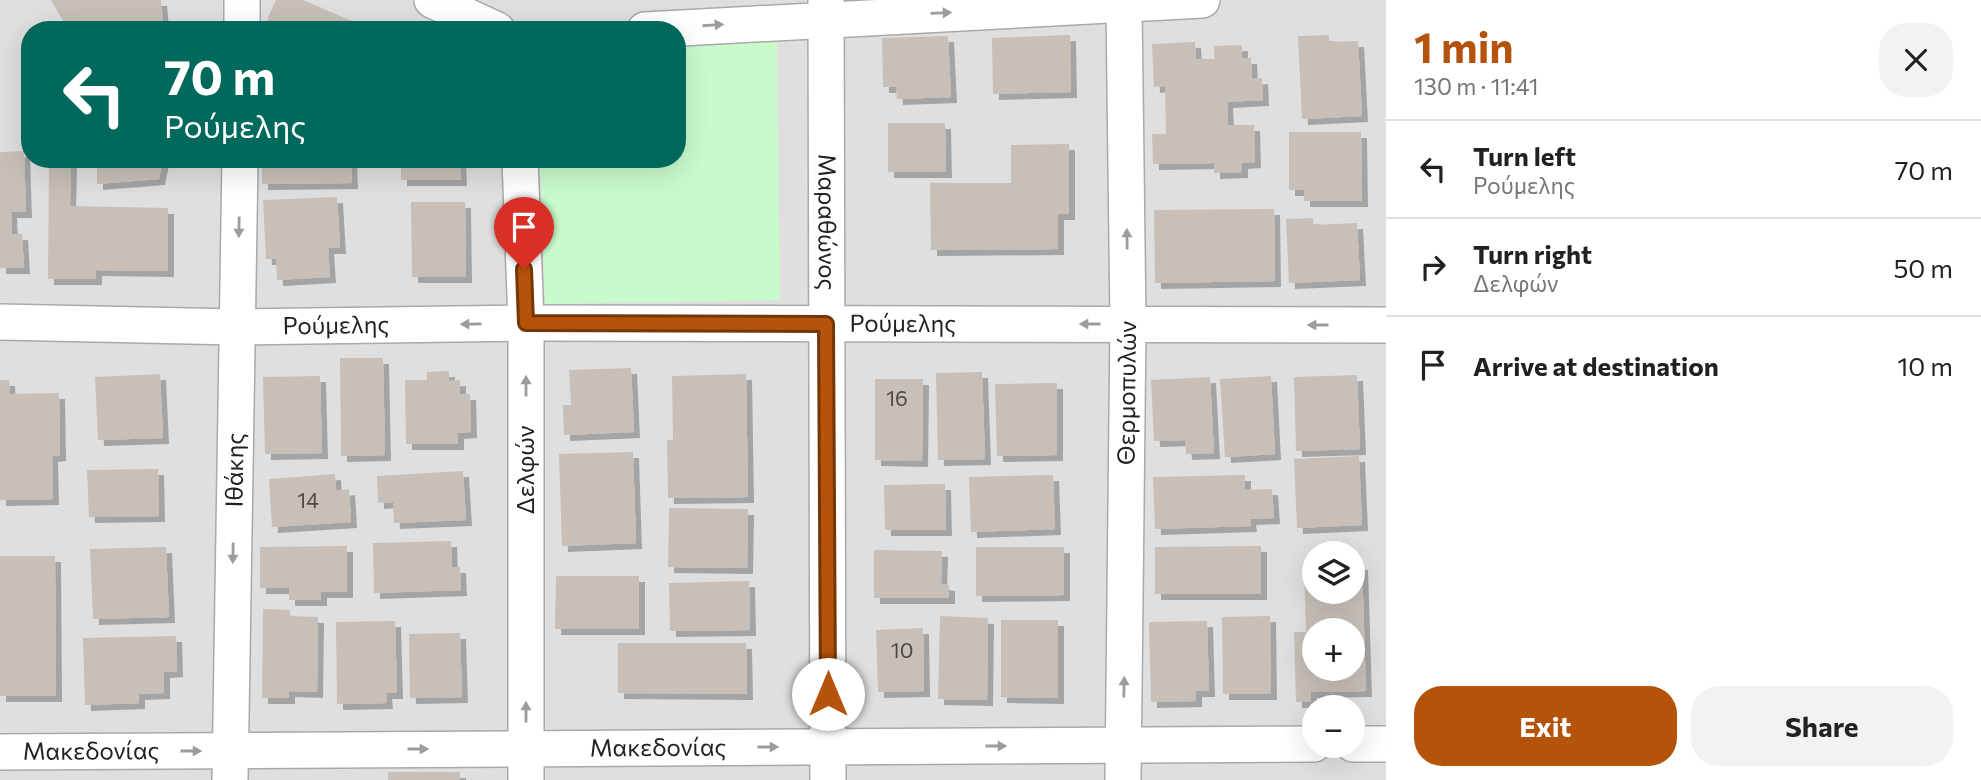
<!DOCTYPE html>
<html lang="en">
<head>
<meta charset="utf-8">
<style>
  body { margin:0; font-family:Commissioner,sans-serif; background:#f2f2f2; color:#202124; height:100vh; display:flex; flex-direction:column; font-size:26px; white-space:nowrap }
  * { box-sizing:border-box; margin:0 }
  p { font-size:23px; color:#757577 }
  .icon { flex:none; width:38px; height:38px; fill:none; stroke:currentColor; stroke-width:2; stroke-linecap:round; stroke-linejoin:round }
  .map { position:relative; flex:1; overflow:hidden }
  .drawer { display:flex; flex-direction:column; background:#fff; width:595px }
  .drawer>* { flex:none }
  .guide { position:absolute; left:21px; top:21px; width:665px; height:147px; border-radius:28px; box-shadow:0 7px 28px #0002; background:#00695c; color:#fff; overflow:hidden }
  .tools { position:absolute; left:1302px; top:541px; display:grid; gap:14px }
  .tools a { display:grid; place-items:center; width:63px; height:63px; border-radius:50%; background:#fff; box-shadow:0 7px 28px #0002; font-size:35px }
  .pin { position:absolute; display:grid; place-items:center; width:60px; height:60px; color:#fff; margin:-72px -30px; border-radius:50% 50% 50% 0; rotate:-45deg; box-shadow:0 0 7px #0007 }
  .pin .icon { rotate:45deg }
  .me { position:absolute; width:77px; margin:-38px; rotate:0deg; stroke-linejoin:round; filter:drop-shadow(0 0 5px #0008) }
  .turn { display:flex; align-items:center; gap:24px; height:147px; padding:0 28px; font-size:32px }
  .turn .icon { width:91px; height:91px; stroke-width:2.5 }
  .turn b { display:block; font-size:49px; line-height:60px }
  .round { display:grid; place-items:center; flex:none; width:74px; height:74px; border-radius:28px; background:#f2f2f2 }
  .summary { display:flex; align-items:center; justify-content:space-between; height:119px; padding:0 28px }
  h1 { font-size:42px; font-weight:700; line-height:52px; color:#b45309 }
  .cta { display:flex; gap:14px; margin-top:auto; padding:14px 28px }
  .cta a { flex:1; height:80px; border-radius:28px; background:#b45309; color:#fff; font-size:28px; font-weight:700; line-height:80px; text-align:center }
  .cta a+a { background:#f2f2f2; color:#202124 }
  ul { padding:0; list-style:none }
  li { display:flex; align-items:center; gap:21px; height:98px; padding:0 28px; border-top:2px solid #e0e0e0 }
  li div { flex:1 }
  li b { display:block; font-size:26px }
  li em { font-style:normal }
  main { display:flex; flex:1; min-height:0 }
  .map>svg:first-child { display:block }
  .residential { fill:#e0dfdf; fill-rule:evenodd }
  .park { fill:#c8facc }
  .building { fill:#c7bfb8; fill-rule:evenodd; filter:url(#shadow) }
  .lines { fill:none; stroke-linecap:round; stroke-linejoin:round }
  .street-casing { stroke:#a9a9a9; stroke-width:38 }
  .street { stroke:#fff; stroke-width:35 }
  .oneway { fill:#9c9c9c }
  .route-casing { stroke:#753606; stroke-width:18 }
  .route { stroke:#b45309; stroke-width:12 }
  .labels { text-anchor:middle; stroke-width:6; stroke-linejoin:round; paint-order:stroke }
  .number-label { font-size:21px; fill:#4b4948 }
  .street-label { font-size:24px; fill:#222; stroke:#fff }
</style>
</head>
<body>
<main>
<div class="map">
<svg width="1386" height="780" viewBox="0 0 1386 780">
  <defs>
    <filter id="shadow"><feDropShadow dx="6" dy="6" stdDeviation="0" flood-color="#0004"/></filter>
  </defs>
  <rect width="100%" height="100%" fill="#f2efe9"/>
  <!-- residential -->
  <path class="residential" d="M 0,0 L 1386,0 L 1386,780 L 0,780 ZM 30,30 L 677,30 L 677,159 L 30,159 ZM 1314,553 L 1353,553 L 1353,592 L 1314,592 ZM 1314,630 L 1353,630 L 1353,668 L 1314,668 ZM 1314,707 L 1353,707 L 1353,746 L 1314,746 Z"/>
  <!-- park -->
  <path class="park" d="M 777,39 L 780,300 L 545,304 L 540,159 L 677,159 L 677,43 Z"/>
  <!-- building -->
  <path class="building" d="M 51,0 L 161,0 L 163,22 L 170,30 L 68,30 Z
    M 276,0 L 303,0 L 354,22 L 354,30 L 267,30 L 268,17 Z
    M 1070,35 L 1071,92 L 993,94 L 992,38 Z
    M 1329,35 L 1329,42 L 1358,41 L 1362,116 L 1302,119 L 1298,36 Z
    M 948,36 L 951,97 L 897,99 L 896,87 L 883,87 L 882,38 Z
    M 1195,42 L 1196,59 L 1214,59 L 1214,46 L 1242,45 L 1242,58 L 1251,58 L 1252,79 L 1262,78 L 1263,100 L 1227,102 L 1228,125 L 1254,125 L 1255,162 L 1242,163 L 1242,172 L 1214,173 L 1214,163 L 1153,164 L 1152,134 L 1166,134 L 1165,86 L 1154,87 L 1152,44 Z
    M 888,123 L 945,123 L 946,172 L 888,172 Z
    M 1289,132 L 1361,132 L 1362,201 L 1304,201 L 1304,190 L 1289,190 Z
    M 1069,144 L 1069,214 L 1058,214 L 1058,249 L 931,250 L 930,183 L 1011,183 L 1011,145 Z
    M 24,151 L 26,212 L 11,212 L 12,234 L 22,234 L 24,268 L 0,268 L 0,152 Z
    M 49,159 L 71,159 L 70,206 L 168,208 L 168,271 L 96,270 L 96,279 L 48,279 Z
    M 97,159 L 163,159 L 159,179 L 97,184 Z
    M 262,159 L 351,159 L 352,183 L 262,184 Z
    M 401,159 L 460,159 L 461,180 L 401,180 Z
    M 337,197 L 340,248 L 328,248 L 330,277 L 277,280 L 276,259 L 266,259 L 263,200 Z
    M 411,202 L 465,202 L 466,277 L 412,277 Z
    M 1274,209 L 1275,281 L 1155,283 L 1154,210 Z
    M 1313,218 L 1313,225 L 1357,223 L 1360,280 L 1289,283 L 1286,219 Z
    M 340,358 L 383,358 L 385,455 L 341,456 Z
    M 631,368 L 634,432 L 564,435 L 563,405 L 571,405 L 569,370 Z
    M 449,371 L 449,381 L 460,380 L 460,394 L 470,394 L 471,432 L 458,433 L 458,444 L 406,444 L 405,380 L 427,380 L 427,372 Z
    M 982,372 L 985,459 L 938,460 L 936,373 Z
    M 160,374 L 163,438 L 98,440 L 95,377 Z
    M 746,374 L 748,497 L 668,498 L 667,440 L 673,440 L 672,376 Z
    M 1357,375 L 1360,449 L 1296,451 L 1294,377 Z
    M 320,376 L 322,453 L 265,454 L 263,377 Z
    M 1271,376 L 1275,454 L 1225,457 L 1220,379 Z
    M 1210,377 L 1214,453 L 1186,454 L 1185,440 L 1154,441 L 1151,380 Z
    M 875,379 L 923,379 L 922,461 L 875,460 Z
    M 0,380 L 9,380 L 10,394 L 59,393 L 60,455 L 52,456 L 53,499 L 0,500 Z
    M 1057,383 L 1057,455 L 997,456 L 995,384 Z
    M 633,452 L 636,543 L 562,546 L 559,454 Z
    M 1359,456 L 1362,525 L 1297,528 L 1294,459 Z
    M 158,469 L 159,516 L 89,517 L 87,470 Z
    M 463,471 L 466,520 L 394,523 L 393,502 L 378,503 L 377,476 Z
    M 335,474 L 336,491 L 349,489 L 351,522 L 272,527 L 269,479 Z
    M 1053,475 L 1055,529 L 971,532 L 969,477 Z
    M 1245,475 L 1245,490 L 1272,489 L 1274,518 L 1250,519 L 1251,526 L 1155,529 L 1153,477 Z
    M 945,484 L 946,530 L 885,530 L 884,485 Z
    M 669,508 L 748,509 L 747,568 L 668,567 Z
    M 451,541 L 452,567 L 460,567 L 461,590 L 374,593 L 373,543 Z
    M 347,546 L 347,592 L 321,592 L 321,600 L 289,600 L 289,588 L 260,588 L 260,547 Z
    M 1261,546 L 1261,594 L 1155,594 L 1155,547 Z
    M 166,547 L 169,617 L 93,619 L 90,549 Z
    M 976,547 L 1064,547 L 1064,595 L 976,596 Z
    M 874,550 L 942,551 L 941,584 L 949,585 L 949,598 L 874,598 Z
    M 0,556 L 55,556 L 56,696 L 0,696 Z
    M 1353,564 L 1362,564 L 1366,691 L 1311,692 L 1311,702 L 1296,702 L 1294,632 L 1306,632 L 1304,566 L 1314,565 L 1314,592 L 1353,592 ZM 1314,630 L 1353,630 L 1353,668 L 1314,668 Z
    M 556,576 L 639,576 L 639,629 L 555,629 Z
    M 749,581 L 750,630 L 670,631 L 669,583 Z
    M 263,609 L 290,610 L 290,616 L 318,617 L 317,692 L 289,691 L 289,698 L 262,698 Z
    M 940,616 L 988,618 L 987,700 L 938,699 Z
    M 1270,616 L 1271,694 L 1223,694 L 1222,617 Z
    M 1001,620 L 1058,620 L 1058,698 L 1001,697 Z
    M 395,621 L 397,693 L 386,693 L 387,703 L 337,704 L 336,622 Z
    M 1207,621 L 1209,691 L 1196,691 L 1196,701 L 1151,702 L 1149,622 Z
    M 923,628 L 924,691 L 878,692 L 876,630 Z
    M 460,633 L 462,697 L 410,698 L 409,634 Z
    M 176,636 L 177,671 L 164,672 L 164,693 L 139,694 L 139,703 L 85,705 L 83,638 Z
    M 618,643 L 746,643 L 747,694 L 618,693 Z
    M 388,772 L 460,772 L 460,780 L 388,780 Z"/>
  <g class="lines">
    <defs>
      <g id="street">
        <path d="M 432,0 L 497,30"/>
        <path id="s1" d="M 826,0 L 828,780"/>
        <path d="M 242,30 L 242,0"/>
        <path d="M 645,30 L 1202,0"/>
        <path d="M 520,159 L 526,323 L 526,780"/>
        <path id="s2" d="M 0,322 L 237,327 L 526,323 L 1386,325"/>
        <path d="M 1353,744 L 1386,744"/>
        <path id="s3" d="M 0,752 L 1314,744"/>
        <path id="s4" d="M 230,780 L 240,159"/>
        <path id="s5" d="M 1123,780 L 1128,324 L 1124,6"/>
      </g>
    </defs>
    <!-- street casing -->
    <use href="#street" class="street-casing"/>
    <!-- street -->
    <use href="#street" class="street"/>
  </g>
  <!-- one-way arrows -->
  <defs><path id="oneway-solid" d="M-6-.8H1V-3.2L6.5 0L1 3.2V.8H-6Z" transform="scale(1.75)"/></defs>
  <g class="oneway">
    <use href="#oneway-solid" transform="translate(941 13) rotate(-2)"/>
    <use href="#oneway-solid" transform="translate(713 25) rotate(-4)"/>
    <use href="#oneway-solid" transform="translate(239 227) rotate(91)"/>
    <use href="#oneway-solid" transform="translate(1127 239) rotate(-91)"/>
    <use href="#oneway-solid" transform="translate(471 324) rotate(179)"/>
    <use href="#oneway-solid" transform="translate(1090 324) rotate(-180)"/>
    <use href="#oneway-solid" transform="translate(1318 325) rotate(-180)"/>
    <use href="#oneway-solid" transform="translate(526 386) rotate(-90)"/>
    <use href="#oneway-solid" transform="translate(233 553) rotate(91)"/>
    <use href="#oneway-solid" transform="translate(1124 687) rotate(-89)"/>
    <use href="#oneway-solid" transform="translate(526 712) rotate(-90)"/>
    <use href="#oneway-solid" transform="translate(996 746)"/>
    <use href="#oneway-solid" transform="translate(768 747)"/>
    <use href="#oneway-solid" transform="translate(418 749)"/>
    <use href="#oneway-solid" transform="translate(191 751)"/>
  </g>
  <g class="lines">
    <defs>
      <path id="route" d="M 524,269 L 526,323 L 826,324 L 828,694"/>
    </defs>
    <!-- route casing -->
    <use href="#route" class="route-casing"/>
    <!-- route -->
    <use href="#route" class="route"/>
  </g>
  <g class="labels">
    <!-- number labels -->
    <g class="number-label">
      <text x="897" y="406">16</text>
      <text x="308" y="508">14</text>
      <text x="902" y="658">10</text>
    </g>
    <!-- street labels -->
    <g class="street-label">
      <text dy="8" stroke="none"><textPath href="#s1" startOffset="222">Μαραθώνος</textPath></text>
      <text dy="8" stroke="none"><textPath href="#s2" startOffset="903">Ρούμελης</textPath></text>
      <text dy="8" stroke="none"><textPath href="#s2" startOffset="336">Ρούμελης</textPath></text>
      <text dy="8" stroke="none"><textPath href="#s5" startOffset="387">Θερμοπυλών</textPath></text>
      <text dy="8" stroke="none"><textPath href="#s4" startOffset="310">Ιθάκης</textPath></text>
      <text transform="translate(526 470) rotate(-90)" y="8">Δελφών</text>
      <text dy="8" stroke="none"><textPath href="#s3" startOffset="658">Μακεδονίας</textPath></text>
      <text dy="8" stroke="none"><textPath href="#s3" startOffset="91">Μακεδονίας</textPath></text>
    </g>
  </g>
</svg>
<div class="tools">
<a><svg class="icon" aria-label="layers" viewBox="0 0 24 24"><path d="M12 4l9 5-9 5-9-5zM3 14l9 5 9-5"/></svg></a>
<a>+</a>
<a>−</a>
</div>
<div class="pin" style="left:524px;top:269px;background:#d93025"><svg class="icon" aria-label="arrive" viewBox="0 0 24 24"><path d="M6 21V4h12l-3 4 3 4H6"/></svg></div>
<svg class="me" style="left:828px;top:694px" viewBox="-20 -20 40 40"><circle r="19" fill="#fff"/><path d="M0-13L10 11 0 6-10 11z" fill="#b45309"/></svg>
<div class="guide">
<div class="turn"><svg class="icon" aria-label="left" viewBox="0 0 24 24"><path d="M17 20v-9H6M10 6l-5 5 5 5"/></svg><div><b>70 m</b>Ρούμελης</div></div>
</div>
</div>
<section class="drawer">
<div class="summary"><div><h1>1 min</h1><p>130 m · 11:41</p></div><a class="round"><svg class="icon" aria-label="close" viewBox="0 0 24 24"><path d="M6 6l12 12M18 6L6 18"/></svg></a></div>
<ul>
<li><svg class="icon" aria-label="left" viewBox="0 0 24 24"><path d="M17 20v-9H6M10 6l-5 5 5 5"/></svg><div><b>Turn left</b><p>Ρούμελης</p></div><em>70 m</em></li>
<li><svg class="icon" aria-label="right" viewBox="0 0 24 24"><path d="M7 20v-9h11M14 6l5 5-5 5"/></svg><div><b>Turn right</b><p>Δελφών</p></div><em>50 m</em></li>
<li><svg class="icon" aria-label="arrive" viewBox="0 0 24 24"><path d="M6 21V4h12l-3 4 3 4H6"/></svg><div><b>Arrive at destination</b></div><em>10 m</em></li>
</ul>
<div class="cta"><a>Exit</a><a>Share</a></div>
</section>
</main>
</body>
</html>
